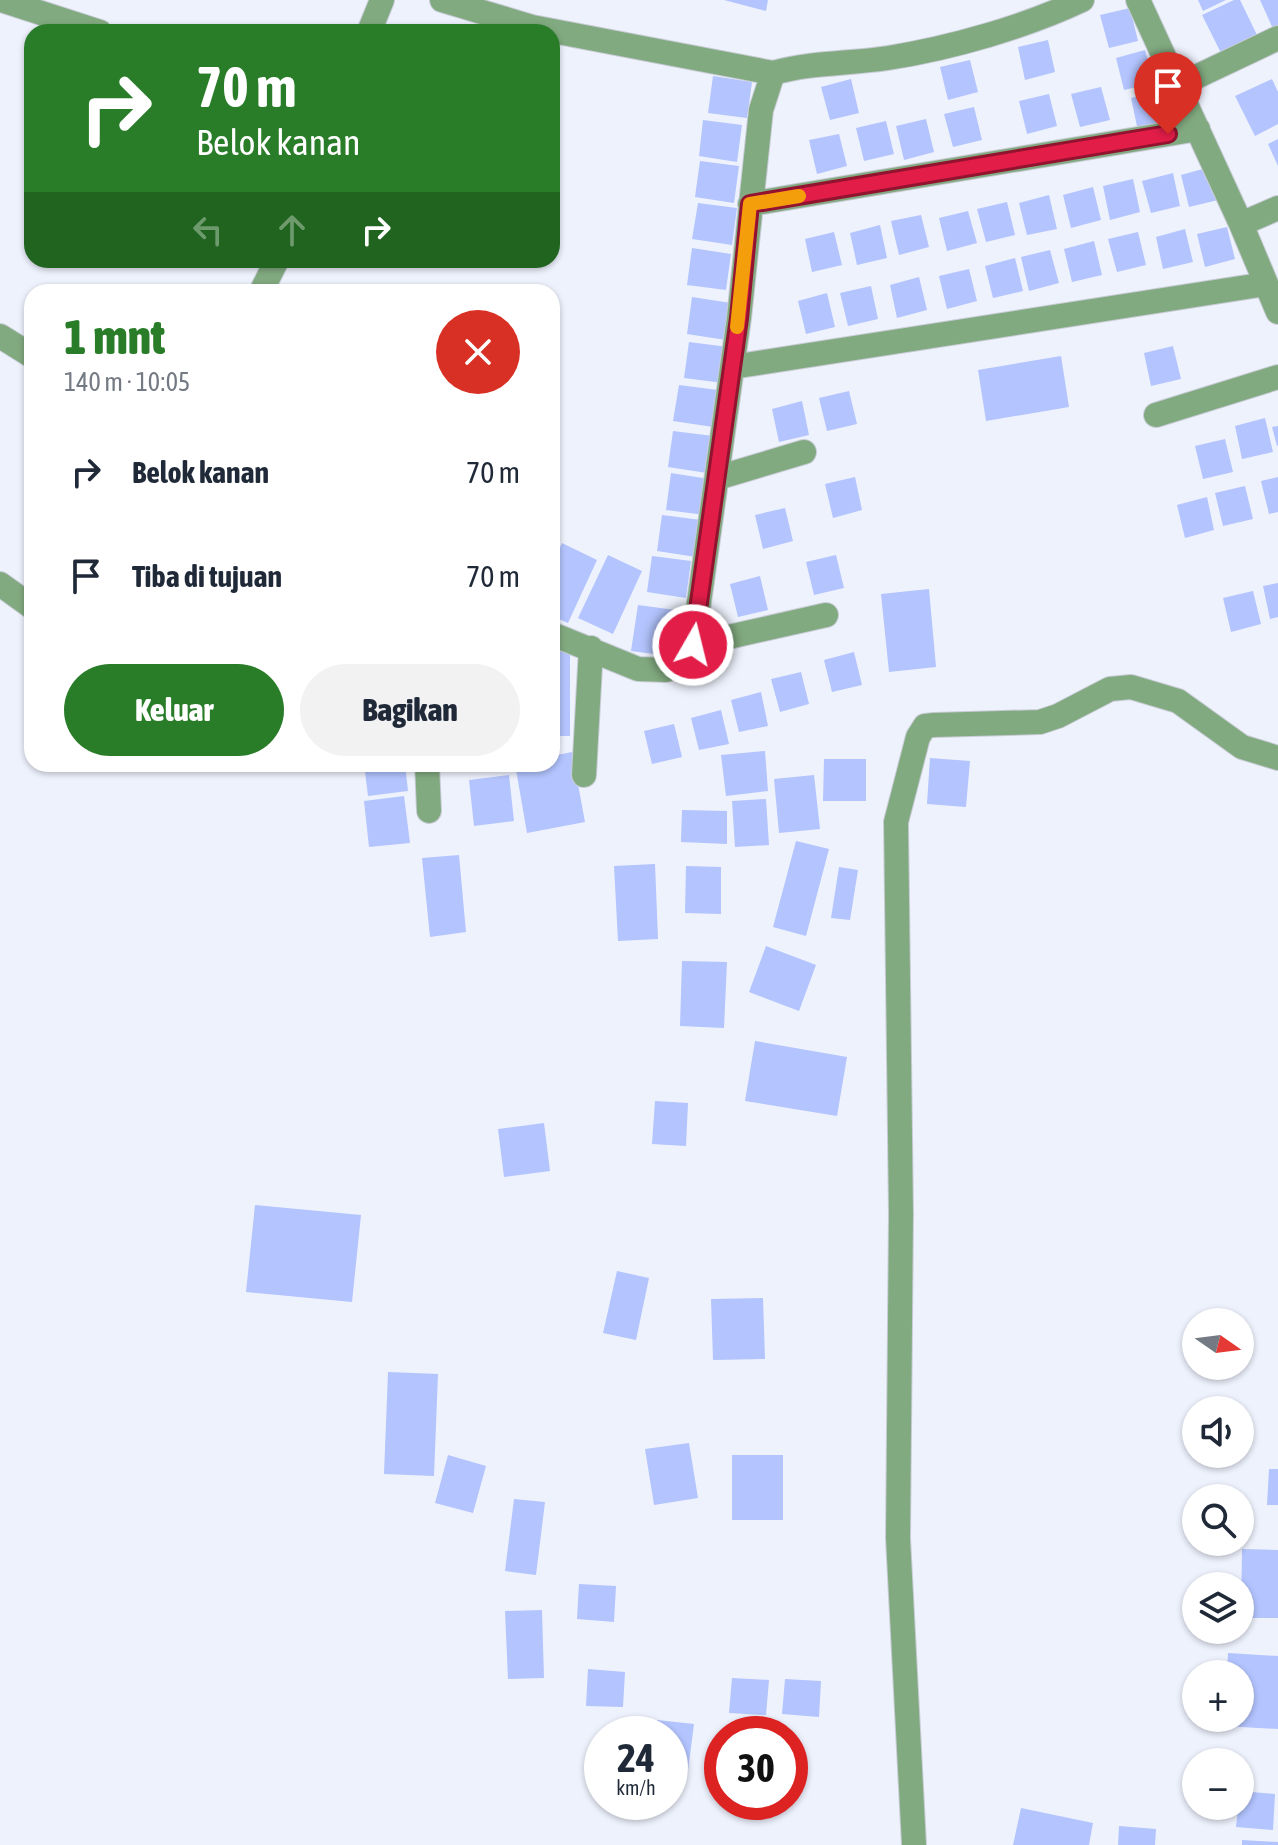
<!DOCTYPE html>
<html lang="id">
<head>
<meta charset="utf-8">
<style>
  body { margin:0; font-family:"Asap Condensed",sans-serif; background:#f2f2f3; color:#1f2937; height:100vh; display:flex; flex-direction:column; font-size:30px; white-space:nowrap }
  * { box-sizing:border-box; margin:0 }
  p { font-size:26px; color:#747a83 }
  .icon { flex:none; width:44px; height:44px; fill:none; stroke:currentColor; stroke-width:2; stroke-linecap:round; stroke-linejoin:round }
  .map { position:relative; flex:1; overflow:hidden }
  .panel { position:absolute; left:24px; top:284px; width:536px; height:488px; display:flex; flex-direction:column; background:#fff; border-radius:24px; box-shadow:0 2px 6px #0004 }
  .panel>* { flex:none }
  .banner { position:absolute; left:24px; top:24px; width:536px; height:244px; border-radius:24px; box-shadow:0 2px 6px #0004; background:#297d29; color:#fff; overflow:hidden }
  .needle { width:52px; rotate:104deg }
  .fabs { position:absolute; left:1182px; top:1308px; display:grid; gap:16px }
  .fabs a { display:grid; place-items:center; width:72px; height:72px; border-radius:50%; background:#fff; box-shadow:0 2px 6px #0004; font-size:40px }
  .speed { position:absolute; left:584px; top:1716px; display:flex; gap:16px; font-size:40px; font-weight:700; text-align:center }
  .speed>* { display:grid; place-content:center; width:104px; height:104px; border-radius:50%; background:#fff; box-shadow:0 2px 6px #0004; line-height:1 }
  .speed small { font-size:20px; font-weight:400 }
  .speed .limit { border:12px solid #d22; background:#fff; color:#111 }
  .pin { position:absolute; display:grid; place-items:center; width:68px; height:68px; color:#fff; margin:-82px -34px; border-radius:50% 50% 50% 0; rotate:-45deg; box-shadow:0 0 8px #0007 }
  .pin .icon { rotate:45deg }
  .me { position:absolute; width:88px; margin:-44px; rotate:8deg; stroke-linejoin:round; filter:drop-shadow(0 0 6px #0008) }
  .turn { display:flex; align-items:center; gap:28px; height:168px; padding:0 40px; font-size:36px }
  .turn .icon { width:104px; height:104px; stroke-width:2.5 }
  .turn b { display:block; font-size:56px; line-height:68px }
  .lanes { display:flex; align-items:center; height:76px; padding:0 40px; background:#0003; justify-content:center; gap:40px; direction:ltr }
  .lanes .off { opacity:.35 }
  .round { display:grid; place-items:center; flex:none; width:84px; height:84px; border-radius:42px; background:#f2f2f3 }
  .summary { display:flex; align-items:center; justify-content:space-between; height:136px; padding:0 40px }
  h1 { font-size:48px; font-weight:800; line-height:60px; color:#297d29 }
  .primary-button { display:flex; gap:16px; margin-top:auto; padding:16px 40px }
  .primary-button a { flex:1; height:92px; border-radius:48px; background:#297d29; color:#fff; font-size:32px; font-weight:800; line-height:92px; text-align:center }
  .primary-button a+a { background:#f2f2f3; color:#1f2937 }
  ul { padding:0; list-style:none }
  li { display:flex; align-items:center; gap:24px; height:104px; padding:0 40px }
  li div { flex:1 }
  li b { display:block; font-size:30px }
  li em { font-style:normal }
  .map>svg:first-child { display:block }
  .building { fill:#b3c4fe }
  .lines { fill:none; stroke-linecap:round; stroke-linejoin:round }
  .minor-casing { stroke:#c8ccd6; stroke-width:26 }
  .minor { stroke:#82aa80; stroke-width:24 }
  .route-casing { stroke:#92132f; stroke-width:20 }
  .route { stroke:#e11d48; stroke-width:14 }
  .slow { stroke:#f59e0b; stroke-width:14 }
</style>
</head>
<body>
<div class="map">
<svg width="1278" height="1845" viewBox="0 0 1278 1845">
  <rect width="100%" height="100%" fill="#eef2fd"/>
  <!-- building -->
  <path class="building" d="M 724,0 L 768,0 L 766,11 Z
    M 1198,0 L 1226,0 L 1203,11 Z
    M 1234,0 L 1240,0 L 1258,37 L 1222,55 L 1202,15 Z
    M 1260,0 L 1278,0 L 1278,29 L 1274,31 Z
    M 1130,8 L 1138,41 L 1109,48 L 1100,15 Z
    M 1048,40 L 1055,72 L 1025,80 L 1018,47 Z
    M 1145,50 L 1154,83 L 1124,90 L 1116,58 Z
    M 970,60 L 978,92 L 948,100 L 940,67 Z
    M 713,76 L 752,82 L 747,118 L 708,113 Z
    M 851,79 L 859,113 L 830,120 L 821,87 Z
    M 1272,79 L 1278,92 L 1278,124 L 1255,136 L 1235,96 Z
    M 1101,87 L 1110,120 L 1080,127 L 1071,94 Z
    M 1161,90 L 1168,123 L 1138,131 L 1131,98 Z
    M 1049,94 L 1057,126 L 1027,134 L 1019,101 Z
    M 974,107 L 982,140 L 953,147 L 944,114 Z
    M 926,119 L 934,152 L 904,160 L 896,126 Z
    M 703,120 L 742,125 L 737,162 L 699,156 Z
    M 886,121 L 894,154 L 864,161 L 856,128 Z
    M 839,134 L 847,166 L 817,174 L 809,140 Z
    M 1278,139 L 1278,166 L 1268,144 Z
    M 700,161 L 739,166 L 734,203 L 695,197 Z
    M 1210,167 L 1218,200 L 1189,207 L 1181,175 Z
    M 1173,173 L 1180,206 L 1151,213 L 1142,181 Z
    M 1133,179 L 1140,212 L 1110,220 L 1103,186 Z
    M 1093,187 L 1101,220 L 1071,228 L 1063,195 Z
    M 1049,195 L 1057,229 L 1027,235 L 1019,203 Z
    M 1007,202 L 1015,235 L 986,242 L 977,209 Z
    M 698,203 L 737,208 L 732,245 L 692,239 Z
    M 968,211 L 977,243 L 947,251 L 939,218 Z
    M 921,215 L 929,247 L 899,255 L 891,221 Z
    M 880,225 L 887,258 L 857,265 L 850,233 Z
    M 1227,227 L 1235,259 L 1205,267 L 1197,234 Z
    M 1185,229 L 1193,262 L 1163,269 L 1156,237 Z
    M 834,232 L 842,265 L 812,272 L 805,239 Z
    M 1138,232 L 1146,265 L 1117,272 L 1108,239 Z
    M 1094,241 L 1102,275 L 1072,282 L 1064,249 Z
    M 692,248 L 731,254 L 726,290 L 687,285 Z
    M 1050,250 L 1059,283 L 1029,291 L 1021,257 Z
    M 1015,258 L 1023,291 L 993,298 L 985,266 Z
    M 969,269 L 977,301 L 947,309 L 939,276 Z
    M 919,277 L 927,310 L 897,318 L 890,285 Z
    M 871,286 L 878,319 L 848,326 L 840,293 Z
    M 827,293 L 835,327 L 806,334 L 798,301 Z
    M 692,297 L 731,303 L 726,340 L 687,334 Z
    M 689,342 L 728,347 L 723,383 L 684,378 Z
    M 1173,346 L 1181,379 L 1151,386 L 1144,353 Z
    M 1061,356 L 1069,407 L 986,421 L 978,370 Z
    M 679,385 L 718,390 L 713,427 L 673,421 Z
    M 849,391 L 857,424 L 827,431 L 819,398 Z
    M 802,401 L 809,435 L 779,442 L 772,409 Z
    M 1265,418 L 1273,452 L 1242,459 L 1235,426 Z
    M 1278,426 L 1278,445 L 1277,446 L 1272,427 Z
    M 673,431 L 713,436 L 707,473 L 668,467 Z
    M 1225,439 L 1233,472 L 1203,479 L 1195,446 Z
    M 671,473 L 709,479 L 705,515 L 666,510 Z
    M 855,477 L 862,510 L 833,518 L 825,484 Z
    M 1278,477 L 1278,512 L 1269,514 L 1261,481 Z
    M 1245,486 L 1253,519 L 1223,526 L 1215,493 Z
    M 1207,497 L 1214,530 L 1185,538 L 1177,505 Z
    M 785,508 L 793,541 L 763,549 L 755,515 Z
    M 662,515 L 701,520 L 696,557 L 657,551 Z
    M 562,543 L 597,560 L 568,623 L 552,616 L 552,565 Z
    M 608,555 L 642,571 L 613,634 L 578,618 Z
    M 836,555 L 844,588 L 814,595 L 806,562 Z
    M 652,556 L 691,561 L 686,598 L 647,592 Z
    M 760,576 L 768,610 L 738,617 L 730,584 Z
    M 1278,583 L 1278,617 L 1270,619 L 1263,586 Z
    M 929,589 L 936,667 L 889,672 L 881,594 Z
    M 1253,591 L 1261,624 L 1231,632 L 1223,598 Z
    M 638,605 L 690,612 L 683,658 L 631,651 Z
    M 552,641 L 570,641 L 570,736 L 552,736 Z
    M 854,652 L 862,685 L 832,692 L 824,660 Z
    M 801,672 L 809,704 L 780,712 L 771,679 Z
    M 761,692 L 768,726 L 739,732 L 731,700 Z
    M 721,710 L 729,744 L 699,750 L 691,718 Z
    M 674,724 L 682,757 L 652,764 L 644,731 Z
    M 765,751 L 768,791 L 726,796 L 721,755 Z
    M 572,752 L 585,822 L 527,833 L 515,764 L 552,764 L 552,756 Z
    M 930,758 L 970,761 L 966,807 L 927,804 Z
    M 824,759 L 866,759 L 866,801 L 823,801 Z
    M 364,764 L 405,764 L 408,791 L 368,796 Z
    M 464,764 L 499,764 L 499,766 L 465,770 Z
    M 509,775 L 514,821 L 474,826 L 469,780 Z
    M 814,775 L 820,829 L 779,833 L 774,779 Z
    M 404,796 L 410,843 L 369,847 L 364,801 Z
    M 766,799 L 769,845 L 735,847 L 732,801 Z
    M 682,810 L 727,811 L 727,844 L 681,842 Z
    M 796,841 L 829,849 L 806,936 L 773,927 Z
    M 459,855 L 466,932 L 430,937 L 422,858 Z
    M 655,864 L 658,939 L 618,941 L 614,866 Z
    M 686,866 L 721,867 L 721,914 L 685,913 Z
    M 839,867 L 858,870 L 850,920 L 831,918 Z
    M 766,946 L 816,965 L 799,1011 L 749,992 Z
    M 682,961 L 727,962 L 724,1028 L 680,1026 Z
    M 755,1041 L 847,1057 L 837,1116 L 745,1101 Z
    M 655,1101 L 688,1103 L 686,1146 L 652,1144 Z
    M 544,1123 L 550,1171 L 504,1177 L 498,1129 Z
    M 255,1205 L 361,1215 L 352,1302 L 246,1292 Z
    M 617,1271 L 649,1278 L 636,1340 L 603,1333 Z
    M 763,1298 L 765,1359 L 713,1360 L 711,1299 Z
    M 388,1372 L 438,1374 L 434,1476 L 384,1474 Z
    M 689,1443 L 698,1498 L 654,1505 L 645,1449 Z
    M 448,1455 L 486,1466 L 473,1513 L 435,1503 Z
    M 732,1455 L 783,1455 L 783,1520 L 732,1520 Z
    M 1269,1469 L 1278,1469 L 1278,1505 L 1267,1505 Z
    M 514,1499 L 545,1502 L 536,1575 L 505,1571 Z
    M 1242,1549 L 1278,1550 L 1278,1618 L 1241,1618 Z
    M 579,1584 L 616,1586 L 614,1622 L 577,1619 Z
    M 542,1610 L 544,1678 L 508,1679 L 505,1611 Z
    M 1228,1653 L 1278,1656 L 1278,1729 L 1223,1726 L 1224,1718 L 1240,1718 L 1240,1674 L 1227,1674 Z
    M 588,1669 L 625,1672 L 623,1707 L 586,1706 Z
    M 732,1678 L 769,1680 L 766,1715 L 729,1713 Z
    M 785,1679 L 821,1681 L 819,1717 L 782,1714 Z
    M 657,1720 L 694,1724 L 687,1778 L 670,1775 L 670,1734 L 656,1734 Z
    M 1240,1791 L 1275,1794 L 1273,1830 L 1236,1827 Z
    M 1021,1808 L 1093,1823 L 1089,1845 L 1013,1845 Z
    M 1119,1826 L 1156,1829 L 1155,1845 L 1118,1845 Z
    M 1242,1840 L 1278,1842 L 1278,1845 L 1242,1845 Z"/>
  <g class="lines">
    <defs>
      <path id="minor" d="M 1,0 L 100,32
        M 442,0 L 532,27 L 773,73
        M 1138,0 L 1241,224 L 1278,312
        M 369,32 L 382,0
        M 1177,86 L 1278,38
        M 750,204 L 1198,129
        M 1241,224 L 1278,208
        M 261,292 L 277,260
        M 0,336 L 32,356
        M 732,367 L 1266,284
        M 1156,415 L 1278,377
        M 717,478 L 804,452
        M 0,584 L 32,607
        M 552,634 L 638,669 L 666,670 L 684,665 L 693,645 L 739,318 L 761,110 L 773,73 C 812,62 849,64 888,58 C 951,48 1025,27 1082,0
        M 693,645 L 826,615
        M 427,764 L 429,811
        M 584,775 L 591,648
        M 914,1845 L 898,1538 L 901,1214 L 896,822 L 918,737 L 925,726 L 934,725 L 1040,722 L 1058,716 L 1110,689 L 1131,687 L 1178,701 L 1242,747 L 1278,758"/>
    </defs>
    <!-- minor casing -->
    <use href="#minor" class="minor-casing"/>
    <!-- minor -->
    <use href="#minor" class="minor"/>
  </g>
  <g class="lines">
    <defs>
      <path id="route" d="M 693,645 L 739,318 L 750,204 L 1168,134"/>
    </defs>
    <!-- route casing -->
    <use href="#route" class="route-casing"/>
    <!-- route -->
    <use href="#route" class="route"/>
    <!-- slow -->
    <path class="slow" d="M 737,327 L 750,204 L 799,196"/>
  </g>
</svg>
<div class="fabs">
<a><svg class="needle" viewBox="-14 -14 28 28"><path d="M0-13l5 13h-10z" fill="#e53935"/><path d="M0 13l5-13h-10z" fill="#747a83"/></svg></a>
<a><svg class="icon" aria-label="sound" viewBox="0 0 24 24"><path d="M4 9h4l5-4v14l-5-4H4zM17 9q2 3 0 6"/></svg></a>
<a><svg class="icon" aria-label="search" viewBox="0 0 24 24"><circle cx="10" cy="10" r="6"/><path d="M15 15l6 6"/></svg></a>
<a><svg class="icon" aria-label="layers" viewBox="0 0 24 24"><path d="M12 4l9 5-9 5-9-5zM3 14l9 5 9-5"/></svg></a>
<a>+</a>
<a>−</a>
</div>
<div class="speed"><div>24<small>km/h</small></div><div class="limit">30</div></div>
<div class="pin" style="left:1168px;top:134px;background:#d93025"><svg class="icon" aria-label="arrive" viewBox="0 0 24 24"><path d="M6 21V4h12l-3 4 3 4H6"/></svg></div>
<svg class="me" style="left:693px;top:645px" viewBox="-20 -20 40 40"><circle r="17" fill="#e11d48" stroke="#fff" stroke-width="3"/><path d="M0-11L8 9 0 5-8 9z" fill="#fff"/></svg>
<div class="banner">
<div class="turn"><svg class="icon" aria-label="right" viewBox="0 0 24 24"><path d="M7 20v-9h11M14 6l5 5-5 5"/></svg><div><b>70 m</b>Belok kanan</div></div>
<div class="lanes"><svg class="icon off" aria-label="left" viewBox="0 0 24 24"><path d="M17 20v-9H6M10 6l-5 5 5 5"/></svg><svg class="icon off" aria-label="ahead" viewBox="0 0 24 24"><path d="M12 20V5M6 11l6-6 6 6"/></svg><svg class="icon" aria-label="right" viewBox="0 0 24 24"><path d="M7 20v-9h11M14 6l5 5-5 5"/></svg></div>
</div>
<section class="panel">
<div class="summary"><div><h1>1 mnt</h1><p>140 m · 10:05</p></div><a class="round" style="background:#d93025;color:#fff"><svg class="icon" aria-label="close" viewBox="0 0 24 24"><path d="M6 6l12 12M18 6L6 18"/></svg></a></div>
<ul>
<li><svg class="icon" aria-label="right" viewBox="0 0 24 24"><path d="M7 20v-9h11M14 6l5 5-5 5"/></svg><div><b>Belok kanan</b></div><em>70 m</em></li>
<li><svg class="icon" aria-label="arrive" viewBox="0 0 24 24"><path d="M6 21V4h12l-3 4 3 4H6"/></svg><div><b>Tiba di tujuan</b></div><em>70 m</em></li>
</ul>
<div class="primary-button"><a>Keluar</a><a>Bagikan</a></div>
</section>
</div>
</body>
</html>
